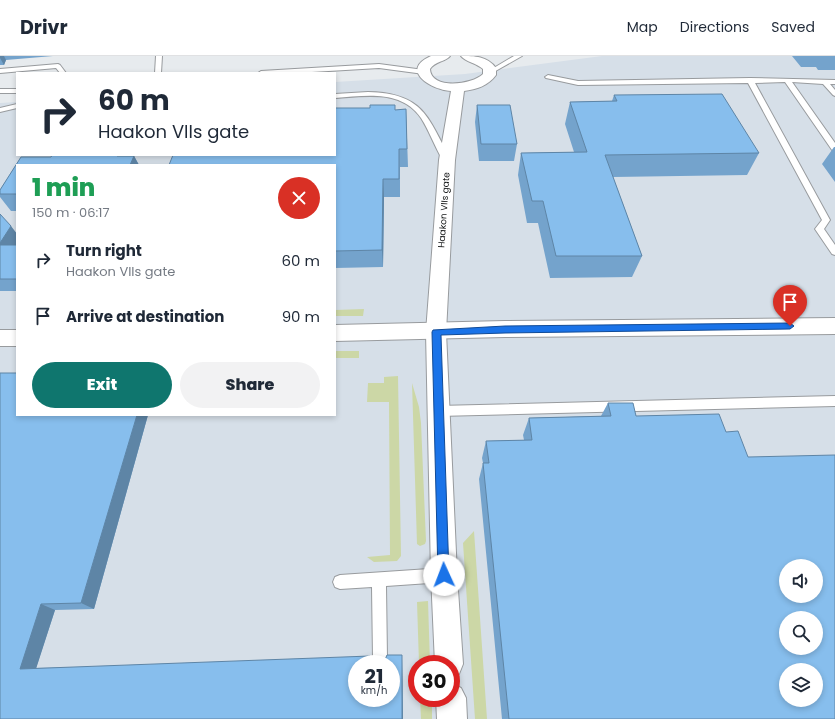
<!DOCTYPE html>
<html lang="en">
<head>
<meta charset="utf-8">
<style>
  body { margin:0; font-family:Poppins,sans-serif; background:#f2f2f3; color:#1f2937; height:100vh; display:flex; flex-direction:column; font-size:15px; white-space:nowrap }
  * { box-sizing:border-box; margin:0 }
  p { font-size:13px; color:#747a83 }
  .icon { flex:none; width:22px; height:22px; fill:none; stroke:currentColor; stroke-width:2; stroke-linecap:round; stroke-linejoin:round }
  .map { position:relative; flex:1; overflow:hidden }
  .side { position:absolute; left:16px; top:108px; width:320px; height:252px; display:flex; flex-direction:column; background:#fff; border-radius:0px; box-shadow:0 2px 6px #0003 }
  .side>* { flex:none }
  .banner { position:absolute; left:16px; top:16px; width:320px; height:84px; border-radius:0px; box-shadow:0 2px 6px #0003; background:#fff; color:#1f2937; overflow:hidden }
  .tools { position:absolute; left:779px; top:503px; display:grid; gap:8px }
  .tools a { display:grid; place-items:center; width:44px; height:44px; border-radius:50%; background:#fff; box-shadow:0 2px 6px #0003; font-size:20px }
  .speed { position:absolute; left:348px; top:599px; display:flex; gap:8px; font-size:20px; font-weight:700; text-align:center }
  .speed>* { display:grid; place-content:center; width:52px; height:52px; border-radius:50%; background:#fff; box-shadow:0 2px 6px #0003; line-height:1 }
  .speed small { font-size:10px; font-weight:400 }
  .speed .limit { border:6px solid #d22; background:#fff; color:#111 }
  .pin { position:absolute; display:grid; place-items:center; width:34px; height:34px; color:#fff; margin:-41px -17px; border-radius:50% 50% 50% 0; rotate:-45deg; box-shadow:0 0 4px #0007 }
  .pin .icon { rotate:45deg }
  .me { position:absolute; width:44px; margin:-22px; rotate:358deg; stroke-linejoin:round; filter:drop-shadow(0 0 3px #0008) }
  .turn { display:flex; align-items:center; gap:14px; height:84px; padding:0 16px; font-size:18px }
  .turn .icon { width:52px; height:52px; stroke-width:2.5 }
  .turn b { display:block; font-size:28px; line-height:34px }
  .round { display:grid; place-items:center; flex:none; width:42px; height:42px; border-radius:21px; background:#f2f2f3 }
  .summary { display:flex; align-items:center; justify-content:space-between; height:68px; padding:0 16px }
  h1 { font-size:24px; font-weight:800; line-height:30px; color:#1e9e55 }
  .action { display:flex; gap:8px; margin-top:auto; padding:8px 16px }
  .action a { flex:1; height:46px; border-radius:24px; background:#0f766e; color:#fff; font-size:16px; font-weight:800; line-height:46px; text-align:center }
  .action a+a { background:#f2f2f3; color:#1f2937 }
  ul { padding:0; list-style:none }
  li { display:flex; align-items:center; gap:12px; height:56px; padding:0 16px }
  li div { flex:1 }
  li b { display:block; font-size:15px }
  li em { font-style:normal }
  header { display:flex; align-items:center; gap:24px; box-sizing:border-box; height:56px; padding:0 20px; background:#fff; border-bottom:1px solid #e0e1e3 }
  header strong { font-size:19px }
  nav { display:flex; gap:22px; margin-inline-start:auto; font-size:14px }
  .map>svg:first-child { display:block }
  .built { fill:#d6dfe8; fill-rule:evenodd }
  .green { fill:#ccd7a6 }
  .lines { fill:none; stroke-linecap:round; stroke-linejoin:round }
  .service-casing { stroke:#989b9e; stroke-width:2 }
  .minor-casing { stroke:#989b9e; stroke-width:2 }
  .secondary-casing { stroke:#989b9e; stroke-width:2 }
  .service { fill:#fff; fill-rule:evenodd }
  .minor { fill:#fff; fill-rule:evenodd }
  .secondary { fill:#fff; fill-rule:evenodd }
  .wall { fill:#74a3cc }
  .shaded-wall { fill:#5e85a6 }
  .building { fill:#87beed; stroke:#5e85a6; fill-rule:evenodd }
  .route { fill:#1a73e8; stroke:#114b97 }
  .labels { text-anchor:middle; stroke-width:4; stroke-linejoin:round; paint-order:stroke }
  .far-street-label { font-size:9px; fill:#121415; stroke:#fff }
</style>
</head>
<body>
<header>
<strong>Drivr</strong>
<nav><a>Map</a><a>Directions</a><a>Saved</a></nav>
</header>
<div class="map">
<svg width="835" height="663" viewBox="0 0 835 663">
  <rect width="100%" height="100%" fill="#e7ebee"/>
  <!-- built -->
  <path class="built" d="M 602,0 L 835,0 L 835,663 L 0,663 L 0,47 L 17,46 L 17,99 L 335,99 L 335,26 L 465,18 ZM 17,109 L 335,109 L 335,359 L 17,359 ZM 786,510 L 816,510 L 816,540 L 786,540 ZM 786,562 L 816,562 L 816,592 L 786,592 ZM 357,608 L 391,608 L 391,642 L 357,642 ZM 417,608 L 451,608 L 451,642 L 417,642 ZM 786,614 L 816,614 L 816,644 L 786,644 Z"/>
  <!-- green -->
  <path class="green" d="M 364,253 L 363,260 L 335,260 L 335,254 Z
    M 335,295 L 359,295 L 359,302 L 335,302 Z
    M 398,320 L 401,500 L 397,505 L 374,506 L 367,501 L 390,499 L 389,346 L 367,346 L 368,327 L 384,327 L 384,321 Z
    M 412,327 L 419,351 L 421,367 L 426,485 L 425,488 L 420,490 L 417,488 Z
    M 474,475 L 487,663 L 475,663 L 463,487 Z
    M 428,545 L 430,608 L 419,608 L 417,546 Z
    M 420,642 L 432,642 L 432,663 L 421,663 Z"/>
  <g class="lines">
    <defs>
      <path id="service" d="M 156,0 L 162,0 L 161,17 L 155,17 Z
        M 514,0 L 522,0 L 492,17 L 487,16 Z
        M 58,8 L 60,9 L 66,17 L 60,17 L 56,12 L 0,17 L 0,13 Z
        M 379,8 L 424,14 L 427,16 L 424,18 L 379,12 L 295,17 L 258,17 L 261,15 Z
        M 548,19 L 578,25 L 750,22 L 835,24 L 835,28 L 830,28 L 835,34 L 835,40 L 833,39 L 823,28 L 792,26 L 835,87 L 835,94 L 832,94 L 785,26 L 755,27 L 830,164 L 824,173 L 835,189 L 835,199 L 832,198 L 815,173 L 822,164 L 748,27 L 578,29 L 546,22 L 545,21 Z
        M 0,33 L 17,33 L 17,37 L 0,37 Z
        M 368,36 C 424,37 428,62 451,104 L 450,106 L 444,106 C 435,92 430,76 421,62 C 401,33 365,40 335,42 L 335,38 Z
        M 17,48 L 17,52 L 0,56 L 0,52 Z
        M 835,340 L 835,350 L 438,360 L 434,358 L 432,355 L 434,352 L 438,350 Z
        M 444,512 L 449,514 L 451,519 L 449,524 L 444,526 L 386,530 L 387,603 L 385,608 L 375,608 L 373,603 L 372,531 L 340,533 L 335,531 L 333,526 L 335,521 L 340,519 Z"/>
      <path id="minor" d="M 431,0 L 450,0 C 445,6 435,5 430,13 C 431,34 472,29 483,18 L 483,13 C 476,7 466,6 461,0 C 475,0 487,0 496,12 L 496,19 C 488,30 477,33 464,35 L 455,104 L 446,276 L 457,519 L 463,608 L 459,618 L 451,621 L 451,608 L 435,608 L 431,519 L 426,276 L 439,104 L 451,35 C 431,34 399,14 431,0 Z
        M 451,627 L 461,632 L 466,642 L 467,663 L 437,663 L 436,642 L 451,642 Z"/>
      <path id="secondary" d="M 835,262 L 835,278 L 505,281 L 335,285 L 335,269 L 505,265 Z
        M 0,274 L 17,274 L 17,290 L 0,290 Z"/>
    </defs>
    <!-- service casing -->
    <use href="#service" class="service-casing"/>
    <!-- minor casing -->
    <use href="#minor" class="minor-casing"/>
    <!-- secondary casing -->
    <use href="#secondary" class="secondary-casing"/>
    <!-- service -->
    <use href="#service" class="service"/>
    <!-- minor -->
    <use href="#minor" class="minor"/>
    <!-- secondary -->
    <use href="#secondary" class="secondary"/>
  </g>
  <!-- wall -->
  <path class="wall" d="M 0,0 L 53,0 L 6,4 L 4,9 L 0,9 Z
    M 792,0 L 835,0 L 835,14 L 818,14 L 816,11 L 801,11 Z
    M 614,39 L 759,97 L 747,119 L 613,121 L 642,200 L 632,221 L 550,222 L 538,167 L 527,167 L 518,119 L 521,97 L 574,96 L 565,68 L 570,46 L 612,45 Z
    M 477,49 L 517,88 L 514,105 L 479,105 L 475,66 Z
    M 406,53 L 408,111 L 400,111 L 400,141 L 384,141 L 383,211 L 335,212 L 335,109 L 396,54 Z
    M 834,91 L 835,91 L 835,126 L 822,108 Z
    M 52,99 L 134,99 L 134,100 L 139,109 L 17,109 L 17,155 L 11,155 L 0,141 L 0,134 L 21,101 L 51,101 Z
    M 0,158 L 17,178 L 17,187 L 16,189 L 17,189 L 17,235 L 0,235 Z
    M 608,347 L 636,360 L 835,663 L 502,663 L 479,423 L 483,407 L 482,402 L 486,385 L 524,384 L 523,379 L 529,362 L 601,360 Z
    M 17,359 L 148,359 L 94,553 L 55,554 L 36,612 L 384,606 L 402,599 L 402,603 L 403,663 L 0,663 Z"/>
  <!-- shaded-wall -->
  <path class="shaded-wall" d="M 0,0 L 4,0 L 6,4 L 4,9 L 0,2 Z
    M 117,99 L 134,99 L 129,109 L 117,100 Z
    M 134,100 L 139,109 L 130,109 Z
    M 383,123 L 384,141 L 383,211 L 382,194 Z
    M 11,170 L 17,178 L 17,187 L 9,201 L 0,190 L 0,187 Z
    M 137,359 L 148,359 L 94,553 L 81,547 Z
    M 41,548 L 55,554 L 35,616 L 20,613 Z
    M 402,599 L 402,603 L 403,663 L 402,663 Z"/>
  <!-- building -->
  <path class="building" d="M 722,38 L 759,97 L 605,99 L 642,200 L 556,200 L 543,145 L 532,145 L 521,97 L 587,96 L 570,46 L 617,45 L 614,39 Z
    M 370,49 L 395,49 L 395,54 L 406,53 L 407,93 L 399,93 L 399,123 L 383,123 L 382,194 L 335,195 L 335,109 L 169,109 L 173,99 L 335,99 L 335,52 L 370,52 Z
    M 477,49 L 510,49 L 517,88 L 481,88 Z
    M 52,99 L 117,99 L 117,100 L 134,100 L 130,109 L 17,109 L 17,138 L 0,138 L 0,134 L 21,101 L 51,101 Z
    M 0,158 L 11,170 L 0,187 Z
    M 0,189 L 17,189 L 17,223 L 0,223 Z
    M 0,317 L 17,317 L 17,359 L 137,359 L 81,547 L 41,548 L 20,613 L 370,600 L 372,606 L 384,606 L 387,599 L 402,599 L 402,663 L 0,663 ZM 357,608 L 391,608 L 391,642 L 357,642 Z
    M 608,347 L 633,347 L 636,360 L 719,358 L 726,376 L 738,375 L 748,401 L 835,399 L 835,663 L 509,663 L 483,407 L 489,407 L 486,385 L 532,384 L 529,362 L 611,360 ZM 786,510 L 816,510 L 816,540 L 786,540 ZM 786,562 L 816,562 L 816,592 L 786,592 ZM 786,614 L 816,614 L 816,644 L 786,644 Z"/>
  <!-- route -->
  <path class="route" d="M 790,267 L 794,270 L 790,273 L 505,277 L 441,279 L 449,519 L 448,523 L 444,524 L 440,523 L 438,519 L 432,276 L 433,274 L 505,270 Z"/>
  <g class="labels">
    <!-- far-street labels -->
    <g class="far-street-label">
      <text transform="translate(444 154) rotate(-86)" y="3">Haakon VIIs gate</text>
    </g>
  </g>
</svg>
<div class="tools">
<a><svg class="icon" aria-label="sound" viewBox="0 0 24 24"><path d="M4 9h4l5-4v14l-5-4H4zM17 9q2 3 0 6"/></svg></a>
<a><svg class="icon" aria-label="search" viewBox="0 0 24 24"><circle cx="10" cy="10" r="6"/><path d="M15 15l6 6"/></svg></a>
<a><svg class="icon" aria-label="layers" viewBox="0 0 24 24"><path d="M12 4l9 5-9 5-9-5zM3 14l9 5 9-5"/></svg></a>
</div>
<div class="speed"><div>21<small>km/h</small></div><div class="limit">30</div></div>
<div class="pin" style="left:790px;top:270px;background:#d93025"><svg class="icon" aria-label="arrive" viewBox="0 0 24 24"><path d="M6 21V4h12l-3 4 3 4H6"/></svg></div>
<svg class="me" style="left:444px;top:519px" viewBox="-20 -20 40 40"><circle r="19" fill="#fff"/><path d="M0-13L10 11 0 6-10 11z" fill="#1a73e8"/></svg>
<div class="banner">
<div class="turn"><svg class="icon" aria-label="right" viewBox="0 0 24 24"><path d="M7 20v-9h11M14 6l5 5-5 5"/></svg><div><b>60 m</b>Haakon VIIs gate</div></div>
</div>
<section class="side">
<div class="summary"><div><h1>1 min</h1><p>150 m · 06:17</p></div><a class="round" style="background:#d93025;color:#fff"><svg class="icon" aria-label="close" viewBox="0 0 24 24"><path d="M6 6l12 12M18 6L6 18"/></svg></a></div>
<ul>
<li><svg class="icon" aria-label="right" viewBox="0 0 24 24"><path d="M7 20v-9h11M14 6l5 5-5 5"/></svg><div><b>Turn right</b><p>Haakon VIIs gate</p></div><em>60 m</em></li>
<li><svg class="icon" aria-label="arrive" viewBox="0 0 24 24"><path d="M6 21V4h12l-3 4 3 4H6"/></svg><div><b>Arrive at destination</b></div><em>90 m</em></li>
</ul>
<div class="action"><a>Exit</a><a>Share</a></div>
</section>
</div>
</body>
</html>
